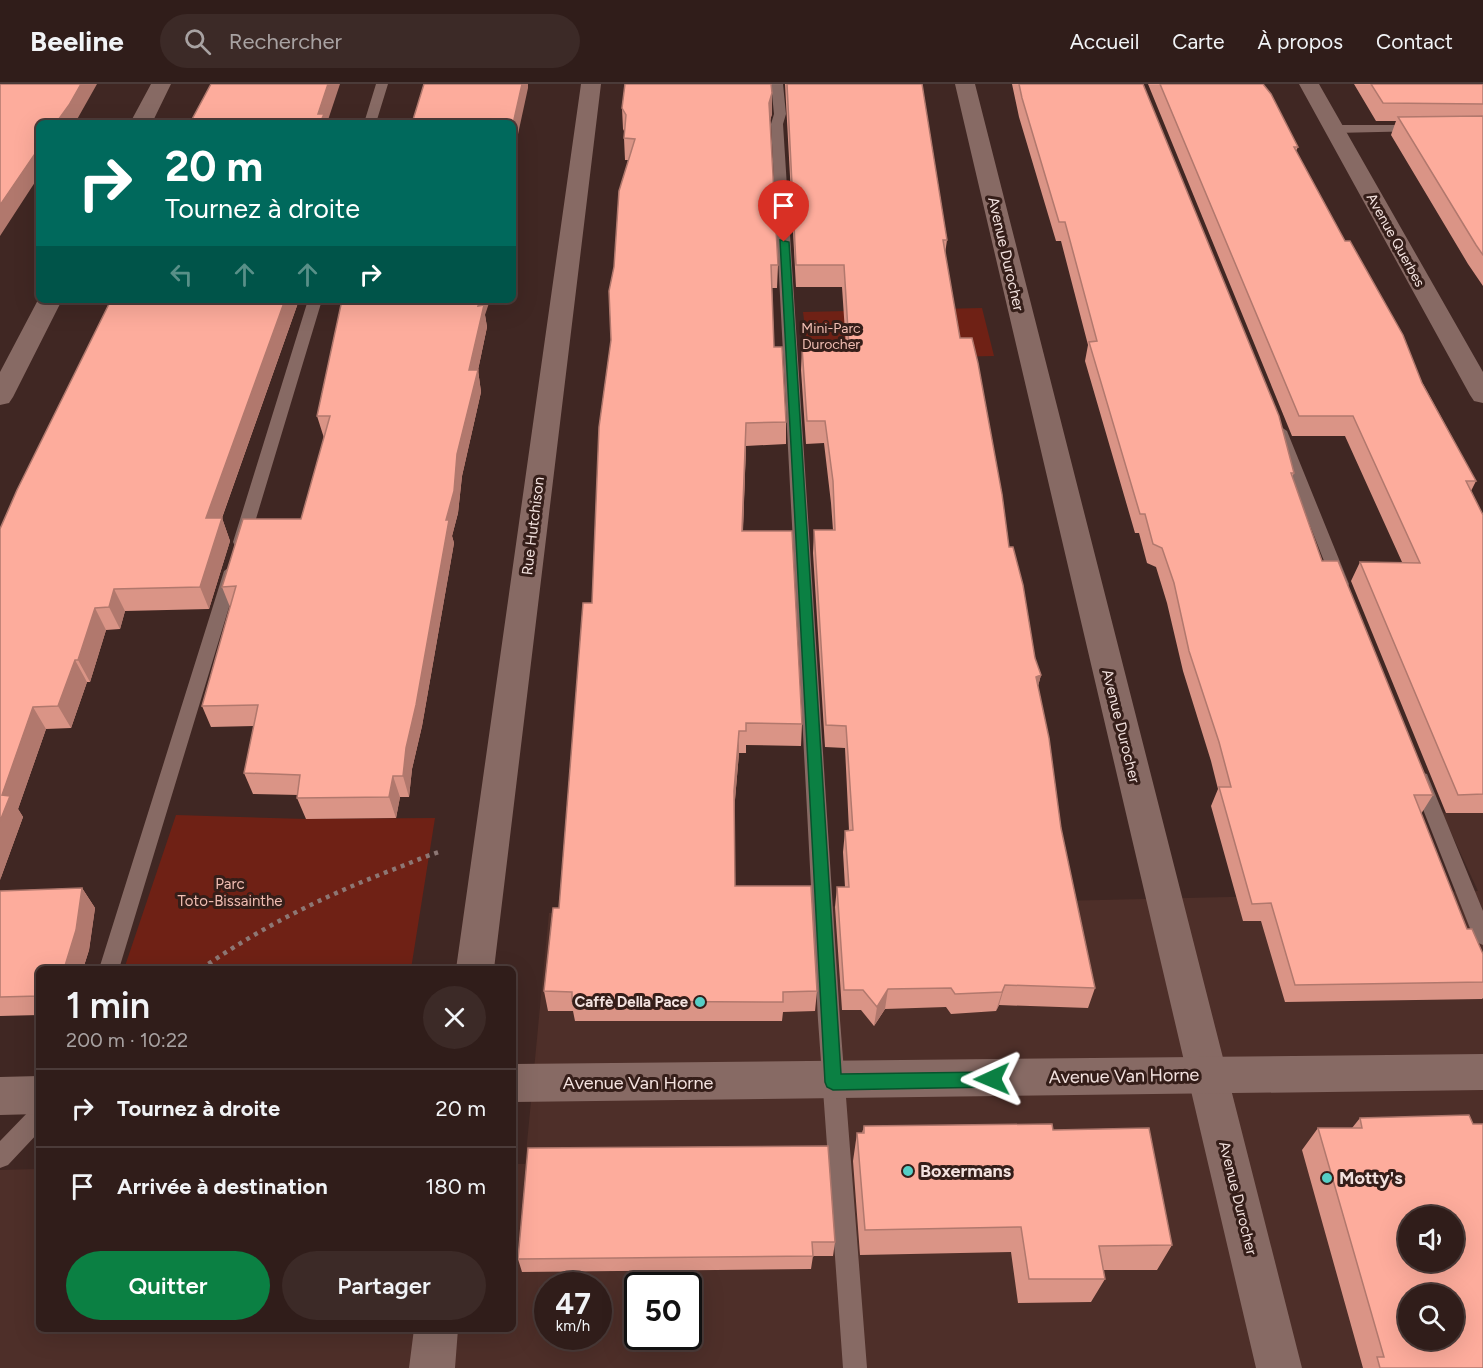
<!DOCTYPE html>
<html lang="fr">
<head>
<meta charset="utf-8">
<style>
  body { margin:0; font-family:Figtree,sans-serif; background:#3c2a27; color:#f1f3f6; height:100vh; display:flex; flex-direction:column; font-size:22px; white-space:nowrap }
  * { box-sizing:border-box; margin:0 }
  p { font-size:20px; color:#a8a2a2 }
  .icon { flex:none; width:33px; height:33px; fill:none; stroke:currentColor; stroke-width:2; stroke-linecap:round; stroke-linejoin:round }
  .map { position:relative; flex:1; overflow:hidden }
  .details { position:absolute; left:36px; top:882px; width:480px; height:366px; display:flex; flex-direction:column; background:#301d1a; border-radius:9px; box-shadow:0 6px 24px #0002,0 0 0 2px #4b3b39 }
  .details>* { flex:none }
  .hud { position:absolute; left:36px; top:36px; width:480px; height:183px; border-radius:9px; box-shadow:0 6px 24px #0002,0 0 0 2px #4b3b39; background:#00695c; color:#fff; overflow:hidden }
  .tools { position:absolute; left:1398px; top:1122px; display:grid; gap:12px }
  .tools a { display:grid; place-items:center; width:66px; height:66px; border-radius:50%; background:#301d1a; box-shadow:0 6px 24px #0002,0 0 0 2px #4b3b39; font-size:30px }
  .speed { position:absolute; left:534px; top:1188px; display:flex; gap:12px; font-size:30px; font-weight:700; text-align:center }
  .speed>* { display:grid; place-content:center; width:78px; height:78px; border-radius:50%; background:#301d1a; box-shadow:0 6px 24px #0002,0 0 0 2px #4b3b39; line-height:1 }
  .speed small { font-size:15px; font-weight:400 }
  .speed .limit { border:3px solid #111; border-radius:9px; background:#fff; color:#111 }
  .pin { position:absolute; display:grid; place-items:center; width:51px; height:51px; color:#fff; margin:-62px -26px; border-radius:50% 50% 50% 0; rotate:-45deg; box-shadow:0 0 6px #0007 }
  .pin .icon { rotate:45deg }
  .me { position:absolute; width:66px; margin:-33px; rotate:269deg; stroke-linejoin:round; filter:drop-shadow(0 0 4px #0008) }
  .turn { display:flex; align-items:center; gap:21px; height:126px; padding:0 30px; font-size:27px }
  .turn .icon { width:78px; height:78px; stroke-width:2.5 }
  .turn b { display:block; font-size:42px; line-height:51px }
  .lanes { display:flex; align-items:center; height:57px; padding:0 30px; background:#0003; justify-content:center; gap:30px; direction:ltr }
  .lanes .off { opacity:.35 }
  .round { display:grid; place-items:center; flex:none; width:63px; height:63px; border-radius:32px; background:#3c2a27 }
  .summary { display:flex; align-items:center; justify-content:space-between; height:102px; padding:0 30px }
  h1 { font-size:36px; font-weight:600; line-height:45px }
  .cta { display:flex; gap:12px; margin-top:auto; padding:12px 30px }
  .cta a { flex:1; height:69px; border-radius:36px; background:#0b8043; color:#fff; font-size:24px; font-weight:600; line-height:69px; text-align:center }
  .cta a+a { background:#3c2a27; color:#f1f3f6 }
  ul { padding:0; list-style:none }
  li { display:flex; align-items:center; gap:18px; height:78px; padding:0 30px; border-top:2px solid #4b3b39 }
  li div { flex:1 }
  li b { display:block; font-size:22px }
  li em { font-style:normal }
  header { display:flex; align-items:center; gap:36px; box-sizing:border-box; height:84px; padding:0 30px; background:#301d1a; border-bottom:2px solid #4b3b39 }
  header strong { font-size:28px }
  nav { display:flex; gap:33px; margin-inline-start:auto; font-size:21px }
  .search { width:420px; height:54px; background:#3c2a27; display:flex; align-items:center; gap:15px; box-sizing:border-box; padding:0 21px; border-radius:33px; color:#a8a2a2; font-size:22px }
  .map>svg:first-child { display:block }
  .built { fill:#4e2f29; fill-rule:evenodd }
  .green { fill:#6f2115 }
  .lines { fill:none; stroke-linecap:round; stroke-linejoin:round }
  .path { stroke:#8d7774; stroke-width:4.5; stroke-dasharray:4 5; stroke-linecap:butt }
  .lane { fill:#876a64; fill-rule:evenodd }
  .street { fill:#876a64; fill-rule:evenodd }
  .secondary { fill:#876a64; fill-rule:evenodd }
  .wall { fill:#da9486 }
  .shaded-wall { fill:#b1786d }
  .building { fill:#fdac9c; stroke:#b1786d; stroke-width:1.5; fill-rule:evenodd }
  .route { fill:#0b8043; stroke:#07532c; stroke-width:1.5 }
  .poi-dot { fill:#55cec5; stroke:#351e19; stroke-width:2 }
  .labels { text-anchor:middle; stroke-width:6; stroke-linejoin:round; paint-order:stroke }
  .far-street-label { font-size:14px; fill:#f3e2df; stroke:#351e19 }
  .far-park-label { font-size:14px; fill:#f0bdb2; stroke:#351e19 }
  .street-label { font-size:15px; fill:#f3e2df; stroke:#351e19 }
  .park-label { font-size:15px; fill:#f0bdb2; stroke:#351e19 }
  .poi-label { font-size:15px; font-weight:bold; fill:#f3e2df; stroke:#351e19; text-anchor:end }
  .near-street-label { font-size:18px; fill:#f3e2df; stroke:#351e19 }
  .near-poi-label { font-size:18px; font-weight:bold; fill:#f3e2df; stroke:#351e19; text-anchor:start }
</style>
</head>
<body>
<header>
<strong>Beeline</strong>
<div class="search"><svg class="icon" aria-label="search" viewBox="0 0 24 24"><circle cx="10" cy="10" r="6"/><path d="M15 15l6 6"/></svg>Rechercher</div>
<nav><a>Accueil</a><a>Carte</a><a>À propos</a><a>Contact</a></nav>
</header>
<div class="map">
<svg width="1483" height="1284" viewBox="0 0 1483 1284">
  <rect width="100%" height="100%" fill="#402723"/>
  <!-- built -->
  <path class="built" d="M 1483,728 L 1483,1284 L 0,1284 L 0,1086 L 39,1085 L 39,1245 L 513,1245 L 513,1080 L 525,1080 L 549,829 L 1478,807 L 1442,729 ZM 1408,1132 L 1454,1132 L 1454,1178 L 1408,1178 ZM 548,1202 L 598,1202 L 598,1252 L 548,1252 ZM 638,1202 L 688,1202 L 688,1252 L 638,1252 ZM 1408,1210 L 1454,1210 L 1454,1256 L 1408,1256 Z"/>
  <!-- green -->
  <path class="green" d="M 982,224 L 994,272 L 809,276 L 803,228 Z
    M 176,731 L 306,735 L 435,734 L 411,885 L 124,885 Z"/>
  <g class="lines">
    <!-- path -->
    <path class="path" d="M 201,885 C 261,843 324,812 392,786 C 408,780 423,773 439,768"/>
    <!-- lane -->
    <path class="lane" d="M 376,0 L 388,0 L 376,39 L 364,39 Z
      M 771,0 L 783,0 L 786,30 L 783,40 L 840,936 L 867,1284 L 843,1284 L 818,936 L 771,40 L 774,30 Z
      M 1418,41 L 1422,43 L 1422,47 L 1335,49 L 1329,45 L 1335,41 Z
      M 308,216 L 322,216 L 249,458 L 241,463 L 235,462 L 233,458 Z
      M 1280,342 L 1287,347 L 1349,500 L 1347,504 L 1335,504 L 1333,500 L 1273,347 Z
      M 232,481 L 240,487 L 119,885 L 99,885 L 224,487 Z
      M 1420,688 L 1427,690 L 1429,695 L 1483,827 L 1483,861 L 1476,858 L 1473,852 L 1411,695 L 1413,690 Z
      M 39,1022 L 39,1048 L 8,1081 L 0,1084 L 0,1057 L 31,1025 Z"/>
    <!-- street -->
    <path class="street" d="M 581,0 L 601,0 L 494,885 L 456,885 Z
      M 955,0 L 975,0 L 1302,1284 L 1256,1284 Z
      M 1299,0 L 1319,0 L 1483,288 L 1483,319 L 1474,317 L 1470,311 Z
      M 414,1245 L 458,1245 L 455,1284 L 409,1284 Z"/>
    <!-- secondary -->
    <path class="secondary" d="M 151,0 L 171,0 L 152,39 L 130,39 Z
      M 39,214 L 62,216 L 13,313 L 9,319 L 0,321 L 0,288 Z
      M 1483,970 L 1483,1006 L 513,1018 L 513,980 Z
      M 39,992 L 39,1030 L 0,1031 L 0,993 Z"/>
  </g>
  <!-- wall -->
  <path class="wall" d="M 785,0 L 922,0 L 947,156 L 945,170 L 960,254 L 1035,574 L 1041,591 L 1038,602 L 1061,744 L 1095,904 L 1088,924 L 999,921 L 996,927 L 951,930 L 946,923 L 885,925 L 874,942 L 861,926 L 842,926 L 835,823 L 837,803 L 845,803 L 843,768 L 845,747 L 849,746 L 845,664 L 825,663 L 813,469 L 814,446 L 833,446 L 831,419 L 824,359 L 806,360 L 801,286 L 802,263 L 846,263 L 842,203 L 796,203 Z
    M 1012,0 L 1143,0 L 1294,389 L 1292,393 L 1322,477 L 1433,711 L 1421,730 L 1467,845 L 1483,870 L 1483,914 L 1482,915 L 1285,918 L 1261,837 L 1243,837 L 1211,722 L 1218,705 L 1211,677 L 1183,587 L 1167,519 L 1156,483 L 1147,479 L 1139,449 L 1135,449 L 1085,277 L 1088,261 L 1061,157 L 1056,157 L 1019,33 Z
    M 1148,0 L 1263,0 L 1298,63 L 1296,67 L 1476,397 L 1471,407 L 1483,431 L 1483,729 L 1446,729 L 1351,497 L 1360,478 L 1402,478 L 1345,352 L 1292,352 Z
    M 1354,0 L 1483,0 L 1483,202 L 1468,180 L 1391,51 L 1396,37 L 1376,37 Z
    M 772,9 L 772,30 L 770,36 L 778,181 L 777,204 L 772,204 L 774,263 L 786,338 L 786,360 L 746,362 L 743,447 L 802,640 L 801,662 L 746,661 L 746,669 L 739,669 L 734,727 L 735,802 L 817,907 L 815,927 L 783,928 L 782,937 L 575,937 L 573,927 L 548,927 L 544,907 L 559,824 L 592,519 L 611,256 L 614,183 L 628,76 L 625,76 L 624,54 L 624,47 L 623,45 L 622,24 Z
    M 111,216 L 299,216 L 222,434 L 230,457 L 209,525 L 125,527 L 120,545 L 106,546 L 90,598 L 87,598 L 71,644 L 46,645 L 18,725 L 23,733 L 0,796 Z
    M 485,231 L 487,243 L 478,286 L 481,308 L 462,392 L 458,429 L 452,452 L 454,459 L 422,642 L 412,685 L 409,713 L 400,713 L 396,734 L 306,735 L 297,714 L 298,711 L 253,710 L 244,689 L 254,642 L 211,643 L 202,622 L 230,523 L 222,503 L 301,435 L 324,354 L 317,332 Z
    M 82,804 L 95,824 L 89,866 L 83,885 L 39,885 L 39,931 L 0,932 L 0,807 Z
    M 1360,1034 L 1473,1040 L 1483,1284 L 1363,1284 L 1302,1066 L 1318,1044 L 1352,1044 Z
    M 864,1042 L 1053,1046 L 1172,1161 L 1157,1186 L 1103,1186 L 1105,1195 L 1091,1218 L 1018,1219 L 1011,1168 L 860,1171 L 853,1077 L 857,1049 L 862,1049 Z
    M 528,1064 L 835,1158 L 833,1172 L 813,1172 L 811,1185 L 522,1188 L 518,1175 Z"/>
  <!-- shaded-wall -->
  <path class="shaded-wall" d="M 81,0 L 97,0 L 75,39 L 56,39 Z
    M 328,0 L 340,0 L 327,39 L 320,39 L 318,30 Z
    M 522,0 L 528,0 L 528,4 L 515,64 L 517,83 L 513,98 L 513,40 Z
    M 772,9 L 772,30 L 769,40 L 769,19 Z
    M 39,64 L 39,92 L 0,152 L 0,121 Z
    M 285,216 L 299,216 L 214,456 L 206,434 Z
    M 480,216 L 490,216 L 485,231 L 487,243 L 478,286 L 481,308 L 462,392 L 458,429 L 452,452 L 454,459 L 422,642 L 412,685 L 409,713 L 403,692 L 406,664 L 446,436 L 457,370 L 478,222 Z
    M 746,339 L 746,362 L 742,469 L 742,447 Z
    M 222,434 L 230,457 L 209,525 L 200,503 Z
    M 114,505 L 125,527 L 120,545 L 109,523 Z
    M 95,524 L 106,546 L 90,598 L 78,576 Z
    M 75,576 L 87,598 L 71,644 L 58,622 Z
    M 1041,591 L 1035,613 L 1036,593 Z
    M 33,623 L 46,645 L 18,725 L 23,733 L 0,796 L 0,737 L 2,711 Z
    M 739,647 L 739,669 L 734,728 L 734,707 Z
    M 393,692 L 400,713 L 396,734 L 389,713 Z
    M 82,804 L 95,824 L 89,866 L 83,885 L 64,885 Z
    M 1005,901 L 999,921 L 996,927 L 1002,908 Z
    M 888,905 L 885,925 L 874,942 L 877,923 Z"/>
  <!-- building -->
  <path class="building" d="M 0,0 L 81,0 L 69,21 L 56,39 L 39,39 L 39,64 L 0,121 Z
    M 211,0 L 328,0 L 318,30 L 324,30 L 320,39 L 190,39 Z
    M 424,0 L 522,0 L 513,40 L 513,39 L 412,39 Z
    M 625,0 L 771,0 L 772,9 L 769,19 L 778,181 L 771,181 L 774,263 L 782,263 L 786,338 L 746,339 L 742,447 L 792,447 L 802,640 L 746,639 L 746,647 L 739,647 L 734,707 L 735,802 L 811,802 L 817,907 L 783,908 L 783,918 L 572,917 L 572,908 L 544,907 L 553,824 L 559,824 L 583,519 L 592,519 L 599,343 L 611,256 L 609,207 L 614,183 L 619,107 L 635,55 L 624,54 L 626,31 L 622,24 Z
    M 787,0 L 922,0 L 947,156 L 943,156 L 960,254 L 972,254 L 978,279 L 1002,410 L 1009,463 L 1013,463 L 1023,501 L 1035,574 L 1041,591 L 1036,593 L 1049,654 L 1061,744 L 1095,904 L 1005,901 L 1002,908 L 955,910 L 951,904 L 888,905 L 877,923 L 863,906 L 844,906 L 837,803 L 849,803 L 845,747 L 853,746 L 846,642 L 826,641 L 814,446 L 835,446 L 833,397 L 825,337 L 807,337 L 802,263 L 849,263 L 844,181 L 796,181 Z
    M 1019,0 L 1143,0 L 1279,332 L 1294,389 L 1291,389 L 1322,477 L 1338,477 L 1433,711 L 1414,711 L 1467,845 L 1472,845 L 1483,870 L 1483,898 L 1295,901 L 1271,819 L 1252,820 L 1219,703 L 1231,703 L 1219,658 L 1189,567 L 1174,499 L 1162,464 L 1153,460 L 1145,430 L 1140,430 L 1089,258 L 1097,257 L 1065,138 L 1059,138 L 1022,14 Z
    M 1160,0 L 1263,0 L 1271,10 L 1298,63 L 1294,63 L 1345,157 L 1350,157 L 1403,251 L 1422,299 L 1476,397 L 1466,397 L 1483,431 L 1483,710 L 1458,711 L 1360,478 L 1420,479 L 1353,332 L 1299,332 Z
    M 1371,0 L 1483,0 L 1483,20 L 1383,19 Z
    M 1483,32 L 1483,171 L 1476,161 L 1398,33 Z
    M 111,216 L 285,216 L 206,434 L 222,434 L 200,503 L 114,505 L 109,523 L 95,524 L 78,576 L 75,576 L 58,622 L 33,623 L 2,711 L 10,712 L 0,737 L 0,445 L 17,406 Z
    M 342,216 L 480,216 L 478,222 L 484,221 L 469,286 L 478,286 L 457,370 L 454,407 L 446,436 L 449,436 L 416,621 L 406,664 L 403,692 L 393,692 L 389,713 L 297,714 L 300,691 L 244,689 L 258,621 L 202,622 L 236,502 L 222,503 L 243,435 L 301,435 L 330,332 L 317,332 Z
    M 82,804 L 76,846 L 64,885 L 39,885 L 39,912 L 0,913 L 0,807 Z
    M 1469,1031 L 1473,1040 L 1483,1040 L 1483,1284 L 1380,1284 L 1377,1273 L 1384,1273 L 1318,1044 L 1362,1044 L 1360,1034 ZM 1408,1132 L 1454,1132 L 1454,1178 L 1408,1178 ZM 1408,1210 L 1454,1210 L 1454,1256 L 1408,1256 Z
    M 1052,1040 L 1053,1046 L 1149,1044 L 1172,1161 L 1099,1162 L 1105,1195 L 1029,1195 L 1021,1143 L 865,1146 L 857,1049 L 864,1049 L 864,1042 Z
    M 828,1062 L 835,1158 L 812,1158 L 813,1172 L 518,1175 L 528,1064 Z"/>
  <!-- route -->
  <path class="route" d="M 780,156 L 789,158 L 841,990 L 992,988 L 998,990 L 1000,995 L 998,1001 L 992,1003 L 833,1006 L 827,1003 L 825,998 Z"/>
  <!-- markers -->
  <g class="poi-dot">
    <circle cx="700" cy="918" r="6"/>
    <circle cx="908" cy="1087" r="6"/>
    <circle cx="1327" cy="1094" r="6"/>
  </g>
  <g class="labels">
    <!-- far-street labels -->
    <g class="far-street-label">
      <text transform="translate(1396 156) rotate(61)" y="5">Avenue Querbes</text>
    </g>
    <!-- far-park labels -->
    <g class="far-park-label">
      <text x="831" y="249">Mini-Parc<tspan x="831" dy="16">Durocher</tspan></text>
    </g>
    <!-- street labels -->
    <g class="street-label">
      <text transform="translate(1006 170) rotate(77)" y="5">Avenue Durocher</text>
      <text transform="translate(533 442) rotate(-83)" y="5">Rue Hutchison</text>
      <text transform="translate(1121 642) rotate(76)" y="5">Avenue Durocher</text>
      <text transform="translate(1238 1114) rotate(76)" y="5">Avenue Durocher</text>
    </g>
    <!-- park labels -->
    <g class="park-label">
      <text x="230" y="805">Parc<tspan x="230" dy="17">Toto-Bissainthe</tspan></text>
    </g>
    <!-- poi labels -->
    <g class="poi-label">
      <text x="688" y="923">Caffè Della Pace</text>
    </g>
    <!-- near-street labels -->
    <g class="near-street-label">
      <text transform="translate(1124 992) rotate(-1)" y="6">Avenue Van Horne</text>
      <text x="638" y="1005">Avenue Van Horne</text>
    </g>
    <!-- near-poi labels -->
    <g class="near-poi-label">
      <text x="920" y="1093">Boxermans</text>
      <text x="1339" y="1100">Motty's</text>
    </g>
  </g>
</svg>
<div class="tools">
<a><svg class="icon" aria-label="sound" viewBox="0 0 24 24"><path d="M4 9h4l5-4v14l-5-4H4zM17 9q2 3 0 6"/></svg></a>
<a><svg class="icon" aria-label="search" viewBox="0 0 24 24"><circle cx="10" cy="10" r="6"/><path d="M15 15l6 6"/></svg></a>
</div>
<div class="speed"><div>47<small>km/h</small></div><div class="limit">50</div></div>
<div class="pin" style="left:784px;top:158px;background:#d93025"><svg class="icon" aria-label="arrive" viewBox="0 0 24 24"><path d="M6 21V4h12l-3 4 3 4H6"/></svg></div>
<svg class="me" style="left:992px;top:995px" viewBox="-20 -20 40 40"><path d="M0-17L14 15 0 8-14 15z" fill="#0b8043" stroke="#fff" stroke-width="4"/></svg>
<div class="hud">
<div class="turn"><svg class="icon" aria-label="right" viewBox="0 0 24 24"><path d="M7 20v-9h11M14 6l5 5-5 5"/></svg><div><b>20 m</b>Tournez à droite</div></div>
<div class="lanes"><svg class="icon off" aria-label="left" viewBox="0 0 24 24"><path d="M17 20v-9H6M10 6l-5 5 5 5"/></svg><svg class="icon off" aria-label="ahead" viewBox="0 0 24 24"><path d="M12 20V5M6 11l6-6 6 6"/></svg><svg class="icon off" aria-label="ahead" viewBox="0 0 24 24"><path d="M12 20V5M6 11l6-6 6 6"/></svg><svg class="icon" aria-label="right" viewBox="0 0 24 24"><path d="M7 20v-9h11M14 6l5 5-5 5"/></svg></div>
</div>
<section class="details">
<div class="summary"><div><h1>1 min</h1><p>200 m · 10:22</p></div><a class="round"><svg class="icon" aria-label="close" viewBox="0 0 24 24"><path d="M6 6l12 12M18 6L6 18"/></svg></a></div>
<ul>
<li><svg class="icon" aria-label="right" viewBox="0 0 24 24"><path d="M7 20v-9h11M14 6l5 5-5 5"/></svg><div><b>Tournez à droite</b></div><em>20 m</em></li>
<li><svg class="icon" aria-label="arrive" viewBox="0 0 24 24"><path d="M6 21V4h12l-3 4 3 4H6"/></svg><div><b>Arrivée à destination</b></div><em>180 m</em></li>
</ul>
<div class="cta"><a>Quitter</a><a>Partager</a></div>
</section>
</div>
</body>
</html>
